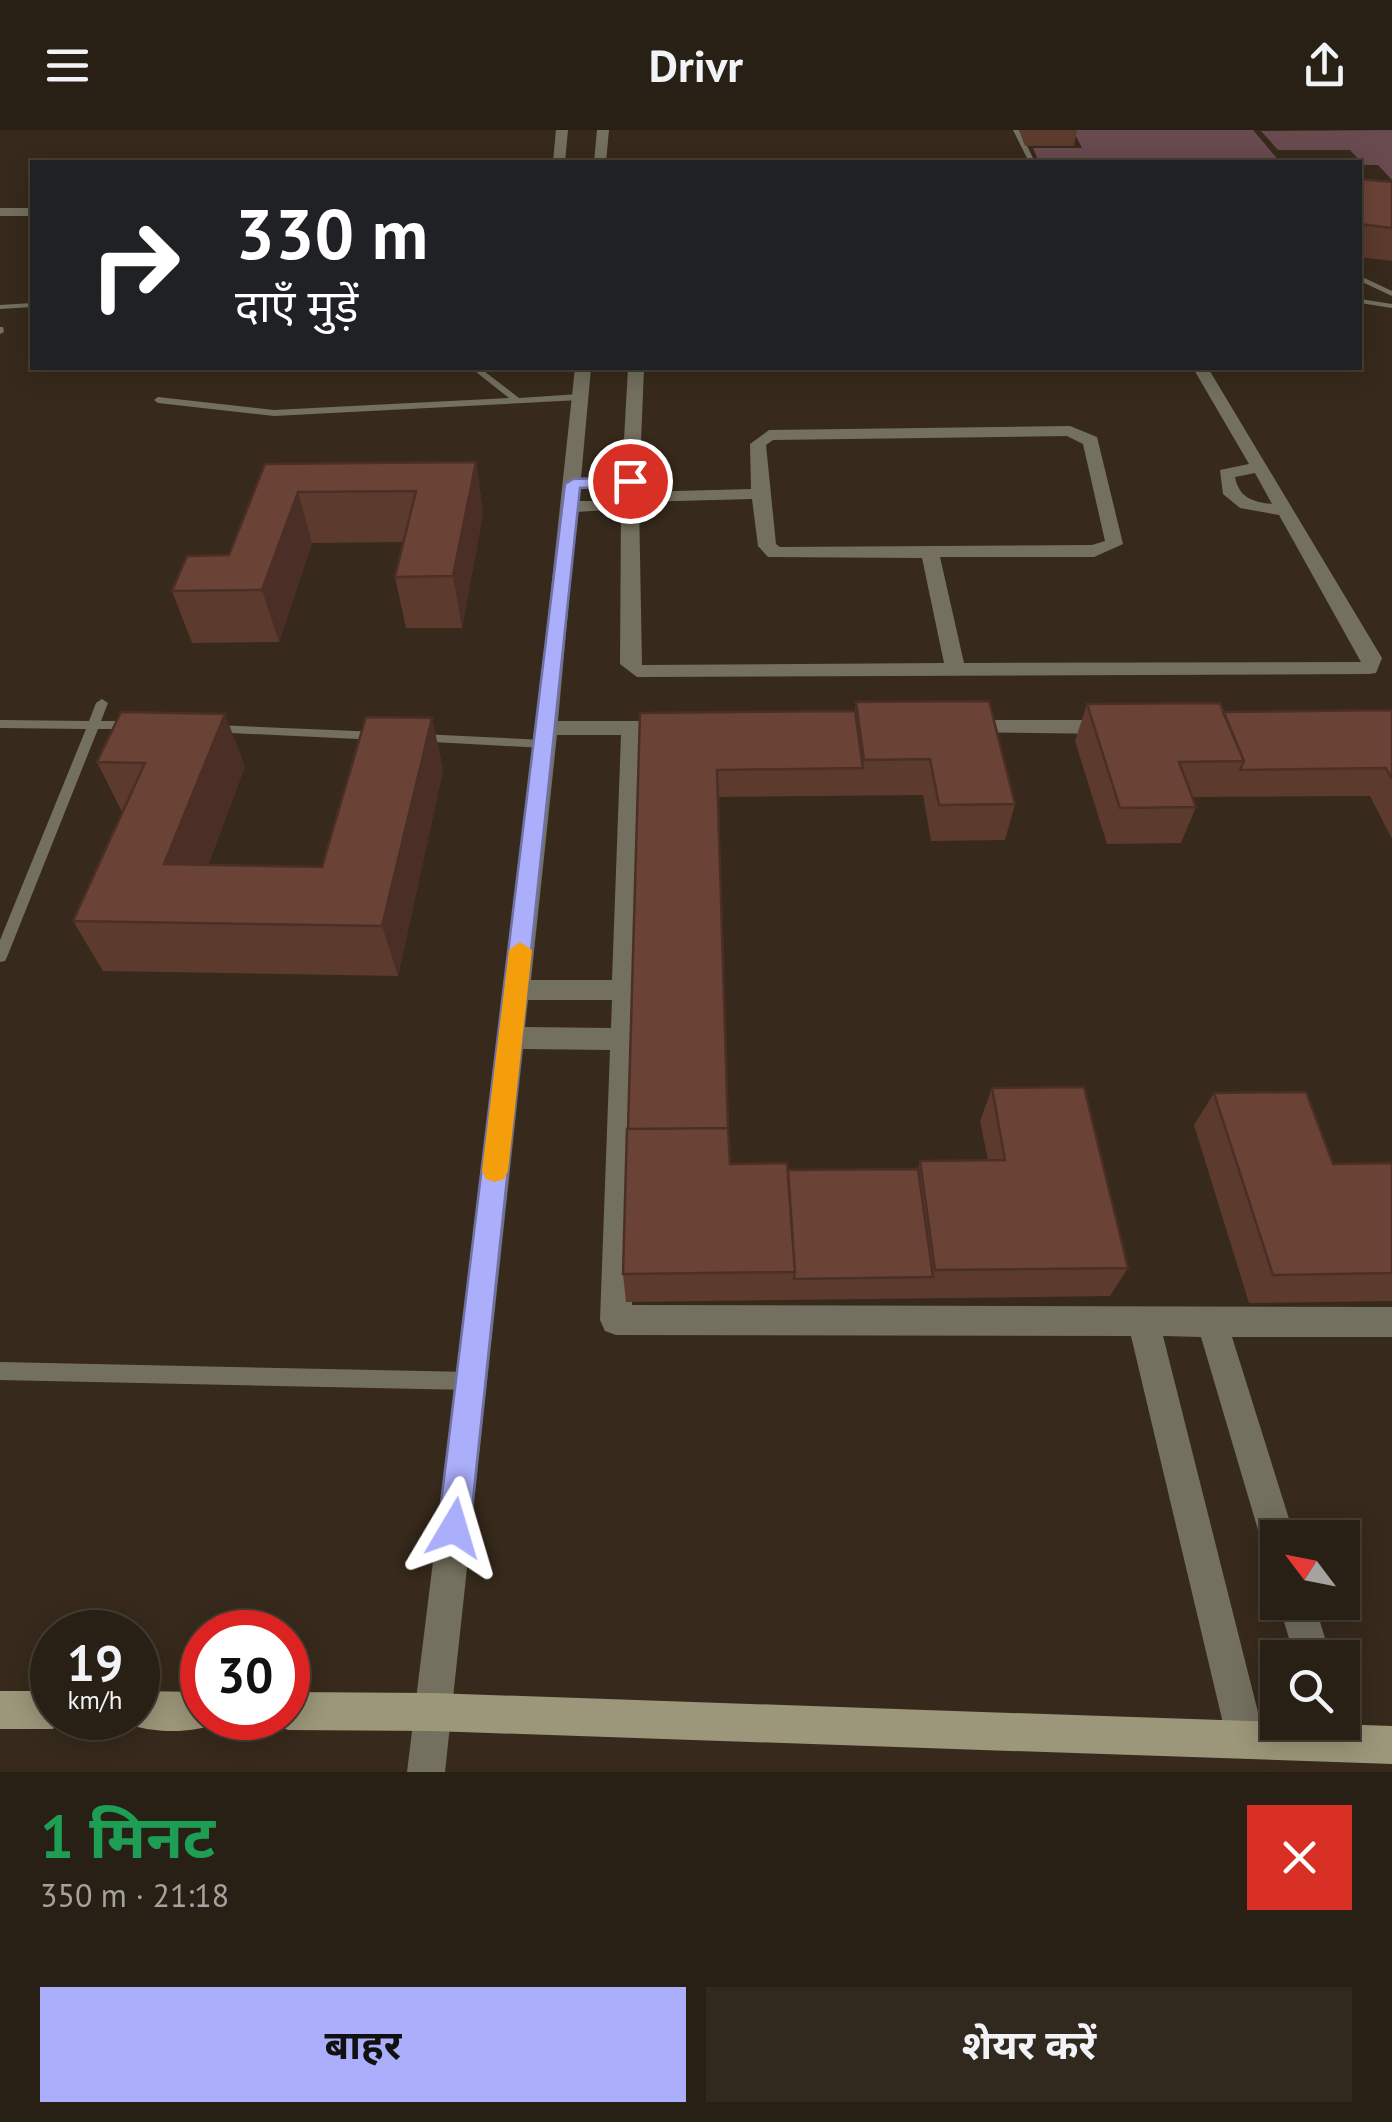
<!DOCTYPE html>
<html lang="hi">
<head>
<meta charset="utf-8">
<style>
  body { margin:0; font-family:"PT Sans","Noto Sans Devanagari",sans-serif; background:#31281e; color:#f1f3f6; height:100vh; display:flex; flex-direction:column; font-size:38px; white-space:nowrap }
  * { box-sizing:border-box; margin:0 }
  p { font-size:32px; color:#a5a3a0 }
  .icon { flex:none; width:55px; height:55px; fill:none; stroke:currentColor; stroke-width:2; stroke-linecap:round; stroke-linejoin:round }
  .map { position:relative; height:1642px; overflow:hidden }
  .details { display:flex; flex-direction:column; background:#292015; flex:1 }
  .details>* { flex:none }
  .hud { position:absolute; left:30px; top:30px; width:1332px; height:210px; border-radius:0px; box-shadow:0 5px 25px #0003,0 0 0 2px #453e34; background:#202124; color:#fff; overflow:hidden }
  .needle { width:65px; rotate:302deg }
  .buttons { position:absolute; left:1260px; top:1390px; display:grid; gap:20px }
  .buttons a { display:grid; place-items:center; width:100px; height:100px; border-radius:0px; background:#292015; box-shadow:0 5px 25px #0003,0 0 0 2px #453e34; font-size:50px }
  .speed { position:absolute; left:30px; top:1480px; display:flex; gap:20px; font-size:50px; font-weight:700; text-align:center }
  .speed>* { display:grid; place-content:center; width:130px; height:130px; border-radius:50%; background:#292015; box-shadow:0 5px 25px #0003,0 0 0 2px #453e34; line-height:1 }
  .speed small { font-size:25px; font-weight:400 }
  .speed .limit { border:15px solid #d22; background:#fff; color:#111 }
  .pin { position:absolute; display:grid; place-items:center; width:85px; height:85px; color:#fff; margin:-42px; border:5px solid #fff; border-radius:50%; box-shadow:0 2px 10px #0007 }
  .me { position:absolute; width:110px; margin:-55px; rotate:7deg; stroke-linejoin:round; filter:drop-shadow(0 0 8px #0008) }
  .turn { display:flex; align-items:center; gap:35px; height:210px; padding:0 40px; font-size:45px }
  .turn .icon { width:130px; height:130px; stroke-width:2.5 }
  .turn b { display:block; font-size:70px; line-height:85px }
  .round { display:grid; place-items:center; flex:none; width:105px; height:105px; border-radius:0px; background:#31281e }
  .head { display:flex; align-items:center; justify-content:space-between; height:170px; padding:0 40px }
  h1 { font-size:60px; font-weight:700; line-height:75px; color:#1e9e55 }
  .cta { display:flex; gap:20px; margin-top:auto; padding:20px 40px }
  .cta a { flex:1; height:115px; border-radius:0px; background:#abaffb; color:#111; font-size:40px; font-weight:700; line-height:115px; text-align:center }
  .cta a+a { background:#31281e; color:#f1f3f6 }
  header { display:flex; justify-content:space-between; align-items:center; height:130px; padding:0 40px; background:#292015; font-size:45px; font-weight:700 }
  .map>svg:first-child { display:block }
  .green { fill:#684a4f }
  .lines { fill:none; stroke-linecap:round; stroke-linejoin:round }
  .lane { fill:#74705f; fill-rule:evenodd }
  .street { fill:#74705f; fill-rule:evenodd }
  .secondary { fill:#9c967a; fill-rule:evenodd }
  .wall { fill:#5c3a2e }
  .shaded-wall { fill:#4b2f26 }
  .building { fill:#6b4336; stroke:#4b2f26; stroke-width:2.5 }
  .route { fill:#abaffb; stroke:#6f72a3; stroke-width:2.5 }
  .slow { fill:#f59e0b }
</style>
</head>
<body>
<header><svg class="icon" aria-label="menu" viewBox="0 0 24 24"><path d="M4 6h16M4 12h16M4 18h16"/></svg>Drivr<svg class="icon" aria-label="share" viewBox="0 0 24 24"><path d="M12 15V3M7 8l5-5 5 5M5 13v7h14v-7"/></svg></header>
<div class="map">
<svg width="1392" height="1642" viewBox="0 0 1392 1642">
  <rect width="100%" height="100%" fill="#372a1c"/>
  <!-- green -->
  <path class="green" d="M 1073,0 L 1253,0 L 1280,32 L 1039,32 L 1033,18 L 1082,18 Z
    M 1392,0 L 1392,50 L 1378,35 L 1364,35 L 1350,20 L 1278,20 L 1261,1 Z"/>
  <g class="lines">
    <!-- lane -->
    <path class="lane" d="M 1013,0 L 1019,0 L 1035,32 L 1029,32 Z
      M 1360,146 L 1392,161 L 1392,166 L 1360,151 Z
      M 1360,169 L 1392,174 L 1392,178 L 1360,173 Z
      M 32,173 L 32,177 L 0,179 L 0,175 Z
      M 0,197 L 3,197 L 4,202 L 0,204 Z
      M 471,238 L 480,238 L 519,268 L 580,264 L 584,267 L 580,270 L 274,286 L 158,273 L 154,270 L 158,267 L 274,280 L 509,268 Z
      M 102,569 L 108,573 L 101,591 L 134,591 L 140,595 L 134,599 L 98,599 L 7,827 L 5,831 L 0,832 L 0,810 L 86,599 L 0,598 L 0,590 L 89,591 L 96,573 Z
      M 215,595 L 379,602 L 385,606 L 379,610 L 211,602 L 211,596 Z
      M 420,604 L 544,610 L 550,614 L 544,618 L 416,611 L 414,608 L 416,605 Z
      M 0,1232 L 470,1242 L 476,1245 L 479,1251 L 476,1257 L 470,1260 L 0,1250 Z"/>
    <!-- street -->
    <path class="street" d="M 556,0 L 568,0 L 565,32 L 553,32 Z
      M 597,0 L 609,0 L 606,32 L 594,32 Z
      M 0,78 L 32,78 L 32,86 L 0,86 Z
      M 575,238 L 591,238 L 581,348 L 622,346 L 628,238 L 644,238 L 639,362 L 751,359 L 750,314 L 769,300 L 1070,296 L 1097,307 L 1123,414 L 1094,427 L 940,427 L 964,533 L 1361,532 L 1279,385 L 1240,378 L 1223,364 L 1220,340 L 1249,334 L 1193,238 L 1208,238 L 1382,528 L 1376,543 L 1369,544 L 637,547 L 620,534 L 621,379 L 577,382 L 558,591 L 672,591 L 683,598 L 672,605 L 643,605 L 632,1175 L 1392,1177 L 1392,1207 L 1232,1207 L 1295,1408 L 1278,1408 L 1278,1427 L 1266,1422 L 1261,1410 L 1201,1207 L 1163,1206 L 1265,1610 L 1259,1623 L 1246,1629 L 1233,1623 L 1227,1610 L 1131,1206 L 616,1205 L 605,1201 L 600,1190 L 610,920 L 523,919 L 445,1642 L 407,1642 L 536,598 ZM 1067,306 L 1083,314 L 1105,411 L 1092,415 L 780,417 L 776,414 L 766,315 L 773,310 ZM 1255,343 L 1272,374 C 1253,372 1239,368 1235,347 ZM 621,356 L 621,371 L 578,371 L 580,358 ZM 752,369 L 758,416 L 768,427 L 922,428 L 944,533 L 642,535 L 639,372 ZM 557,605 L 621,605 L 612,850 L 531,850 ZM 528,870 L 612,870 L 611,898 L 525,897 Z
      M 962,590 L 1112,590 L 1123,597 L 1112,604 L 954,602 L 954,592 Z
      M 1278,1472 L 1314,1472 L 1331,1528 L 1295,1528 Z"/>
    <!-- secondary -->
    <path class="secondary" d="M 0,1561 L 52,1561 L 52,1588 L 68,1588 L 65,1593 L 52,1599 L 0,1599 Z
      M 138,1561 L 202,1562 L 202,1588 L 218,1588 L 215,1594 C 191,1604 149,1603 125,1593 L 122,1588 L 138,1588 Z
      M 288,1562 L 433,1563 L 1392,1596 L 1392,1634 L 433,1601 L 288,1600 L 275,1594 L 272,1588 L 288,1588 Z"/>
  </g>
  <!-- wall -->
  <path class="wall" d="M 1019,0 L 1077,0 L 1074,16 L 1025,16 Z
    M 1360,49 L 1392,52 L 1392,131 L 1360,127 Z
    M 476,332 L 483,383 L 462,498 L 406,498 L 395,447 L 403,412 L 312,413 L 279,512 L 192,513 L 172,461 L 229,425 L 265,334 Z
    M 856,572 L 1015,674 L 1005,710 L 931,711 L 923,665 L 718,667 L 730,1034 L 788,1040 L 918,1039 L 920,1031 L 988,1030 L 980,991 L 992,958 L 1128,1138 L 1110,1166 L 626,1172 L 623,1144 L 640,583 L 855,581 Z
    M 1087,574 L 1223,582 L 1392,580 L 1392,709 L 1370,666 L 1193,667 L 1196,677 L 1181,713 L 1107,714 L 1075,611 Z
    M 432,588 L 443,640 L 398,846 L 103,841 L 73,791 L 122,682 L 97,632 L 245,636 L 208,735 L 322,737 Z
    M 1214,963 L 1333,1034 L 1392,1033 L 1392,1171 L 1249,1173 L 1194,995 Z"/>
  <!-- shaded-wall -->
  <path class="shaded-wall" d="M 476,332 L 483,383 L 462,498 L 453,446 Z
    M 298,362 L 312,413 L 279,512 L 262,460 Z
    M 225,584 L 245,636 L 189,785 L 164,734 Z
    M 432,588 L 443,640 L 398,846 L 382,796 Z"/>
  <!-- building -->
  <path class="building" d="M 1360,49 L 1392,52 L 1392,98 L 1360,94 Z
    M 476,332 L 453,446 L 395,447 L 416,361 L 298,362 L 262,460 L 172,461 L 187,426 L 229,425 L 265,334 Z
    M 989,571 L 1015,674 L 939,675 L 930,629 L 864,630 L 856,572 Z
    M 1220,573 L 1244,631 L 1179,632 L 1196,677 L 1120,678 L 1087,574 Z
    M 1392,580 L 1392,649 L 1386,638 L 1240,640 L 1244,631 L 1223,582 Z
    M 855,581 L 863,638 L 717,640 L 728,998 L 628,999 L 640,583 Z
    M 121,582 L 225,584 L 164,734 L 322,737 L 366,587 L 432,588 L 382,796 L 73,791 L 145,633 L 97,632 Z
    M 1084,957 L 1128,1138 L 935,1140 L 920,1031 L 1005,1030 L 992,958 Z
    M 1306,962 L 1333,1034 L 1392,1033 L 1392,1143 L 1273,1145 L 1214,963 Z
    M 728,998 L 730,1034 L 787,1033 L 795,1142 L 623,1144 L 627,999 Z
    M 918,1039 L 933,1147 L 794,1149 L 795,1142 L 788,1040 Z"/>
  <!-- route -->
  <path class="route" d="M 630,347 L 636,348 L 636,355 L 580,358 L 470,1398 L 465,1409 L 454,1414 L 443,1409 L 438,1398 L 565,354 L 573,349 Z"/>
  <!-- slow -->
  <path class="slow" d="M 520,812 L 532,820 L 508,1041 L 504,1049 L 495,1052 L 486,1049 L 482,1041 L 509,820 Z"/>
</svg>
<div class="buttons">
<a><svg class="needle" viewBox="-14 -14 28 28"><path d="M0-13l5 13h-10z" fill="#e53935"/><path d="M0 13l5-13h-10z" fill="#a5a3a0"/></svg></a>
<a><svg class="icon" aria-label="search" viewBox="0 0 24 24"><circle cx="10" cy="10" r="6"/><path d="M15 15l6 6"/></svg></a>
</div>
<div class="speed"><div>19<small>km/h</small></div><div class="limit">30</div></div>
<div class="pin" style="left:630px;top:351px;background:#d93025"><svg class="icon" aria-label="arrive" viewBox="0 0 24 24"><path d="M6 21V4h12l-3 4 3 4H6"/></svg></div>
<svg class="me" style="left:454px;top:1398px" viewBox="-20 -20 40 40"><path d="M0-17L14 15 0 8-14 15z" fill="#abaffb" stroke="#fff" stroke-width="4"/></svg>
<div class="hud">
<div class="turn"><svg class="icon" aria-label="right" viewBox="0 0 24 24"><path d="M7 20v-9h11M14 6l5 5-5 5"/></svg><div><b>330 m</b>दाएँ मुड़ें</div></div>
</div>
</div>
<section class="details">
<div class="head"><div><h1>1 मिनट</h1><p>350 m · 21:18</p></div><a class="round" style="background:#d93025;color:#fff"><svg class="icon" aria-label="close" viewBox="0 0 24 24"><path d="M6 6l12 12M18 6L6 18"/></svg></a></div>
<div class="cta"><a>बाहर</a><a>शेयर करें</a></div>
</section>
</body>
</html>
